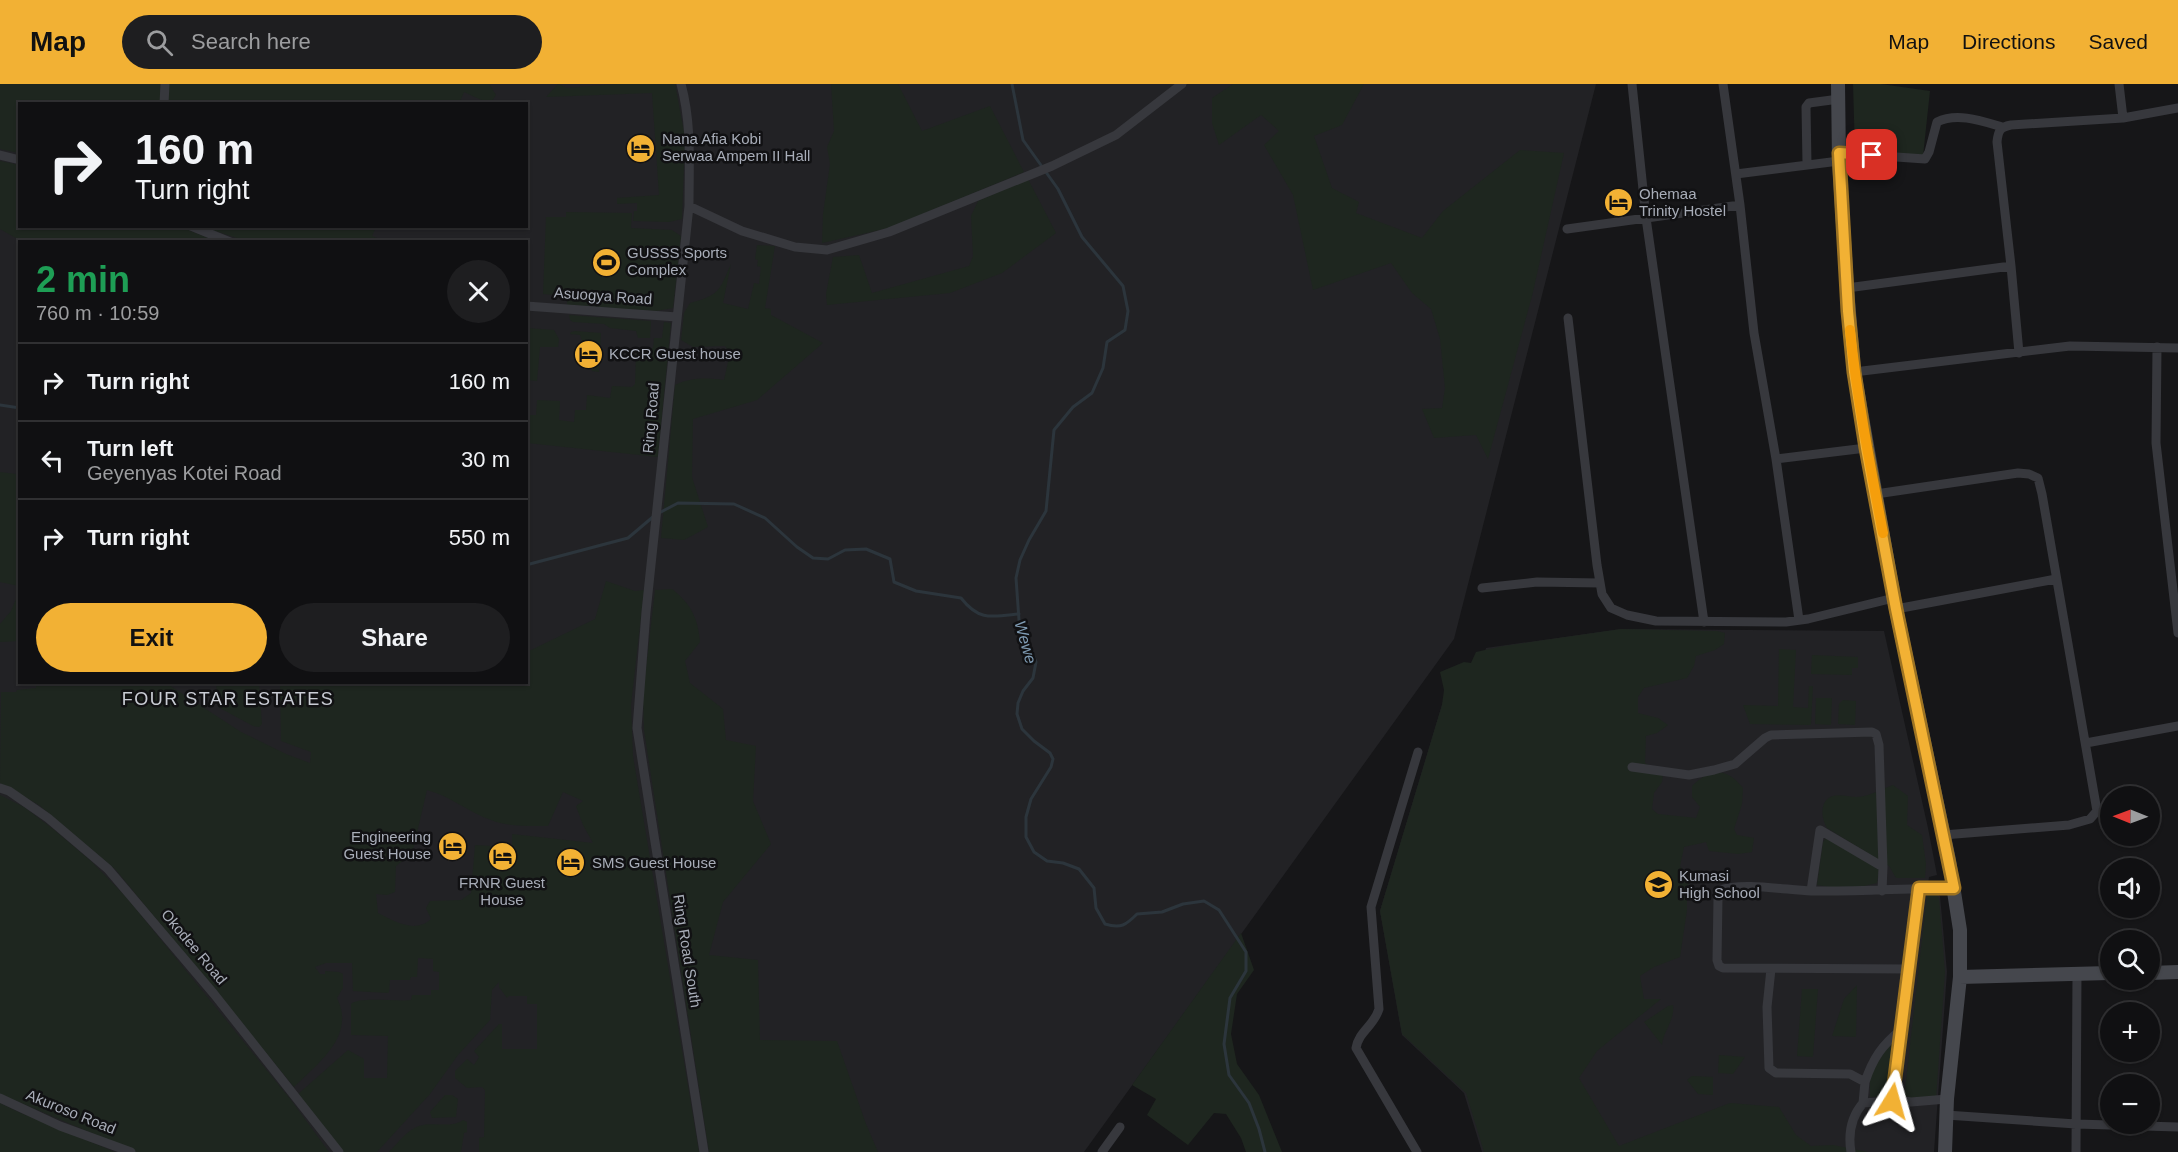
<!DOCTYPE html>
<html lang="en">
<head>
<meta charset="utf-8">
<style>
  body { margin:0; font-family:Arial,sans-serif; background:#1e1e20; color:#f1f3f6; height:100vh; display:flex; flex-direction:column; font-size:22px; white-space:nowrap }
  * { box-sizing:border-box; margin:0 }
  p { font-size:20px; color:#9c9d9f }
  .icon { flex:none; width:33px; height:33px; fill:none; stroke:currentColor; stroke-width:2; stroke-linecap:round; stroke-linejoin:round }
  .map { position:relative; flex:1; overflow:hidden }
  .details { position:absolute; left:18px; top:156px; width:510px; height:444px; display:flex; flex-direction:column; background:#101012; border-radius:0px; box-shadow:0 2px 4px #0004,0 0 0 2px #303032 }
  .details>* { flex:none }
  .banner { position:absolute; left:18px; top:18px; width:510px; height:126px; border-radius:0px; box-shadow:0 2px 4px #0004,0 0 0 2px #303032; background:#101012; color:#f1f3f6; overflow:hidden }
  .needle { width:39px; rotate:271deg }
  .tools { position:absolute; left:2100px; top:702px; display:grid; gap:12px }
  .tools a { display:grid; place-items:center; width:60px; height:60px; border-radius:50%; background:#101012; box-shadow:0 2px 4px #0004,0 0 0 2px #303032; font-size:30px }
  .pin { position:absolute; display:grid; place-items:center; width:51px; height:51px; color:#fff; margin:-26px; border-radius:12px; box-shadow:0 3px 9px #0006 }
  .me { position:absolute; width:66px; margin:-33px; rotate:8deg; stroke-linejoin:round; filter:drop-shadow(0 0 4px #0008) }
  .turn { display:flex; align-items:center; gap:21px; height:126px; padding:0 18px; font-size:27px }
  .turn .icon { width:78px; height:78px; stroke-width:2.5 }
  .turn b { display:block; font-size:42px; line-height:51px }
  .round { display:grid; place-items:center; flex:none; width:63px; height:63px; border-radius:32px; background:#1e1e20 }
  .head { display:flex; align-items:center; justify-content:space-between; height:102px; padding:0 18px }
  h1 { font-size:36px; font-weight:600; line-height:45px; color:#1e9e55 }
  .action { display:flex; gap:12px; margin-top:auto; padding:12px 18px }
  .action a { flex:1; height:69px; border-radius:36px; background:#f2b134; color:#111; font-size:24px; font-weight:600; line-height:69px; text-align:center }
  .action a+a { background:#1e1e20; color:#f1f3f6 }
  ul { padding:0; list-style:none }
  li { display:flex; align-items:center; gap:18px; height:78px; padding:0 18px; border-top:2px solid #303032 }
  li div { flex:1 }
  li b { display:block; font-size:22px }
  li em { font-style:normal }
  header { display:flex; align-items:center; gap:36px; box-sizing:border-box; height:84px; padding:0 30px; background:#f2b134; color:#111 }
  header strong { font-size:28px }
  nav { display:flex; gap:33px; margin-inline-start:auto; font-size:21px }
  .search { width:420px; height:54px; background:#1e1e20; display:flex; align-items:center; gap:15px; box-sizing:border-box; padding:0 21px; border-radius:33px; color:#9c9d9f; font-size:22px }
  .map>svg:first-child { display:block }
  .built { fill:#222225; fill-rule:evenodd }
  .green { fill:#1e261f; fill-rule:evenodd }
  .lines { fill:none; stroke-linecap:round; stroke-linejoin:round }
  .stream { stroke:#2c353c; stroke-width:3 }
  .street { stroke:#37383d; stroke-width:9 }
  .secondary { stroke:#45474d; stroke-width:14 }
  .route-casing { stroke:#9d7322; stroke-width:15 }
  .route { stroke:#f2b134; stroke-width:10 }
  .slow { stroke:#f59e0b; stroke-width:10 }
  .labels { text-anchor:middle; stroke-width:5; stroke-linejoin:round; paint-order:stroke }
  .poi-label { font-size:15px; fill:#a8adb8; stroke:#111113; text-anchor:start }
  .street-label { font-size:15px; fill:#a8adb8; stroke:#111113 }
  .water-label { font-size:16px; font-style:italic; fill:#7f9bb3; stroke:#111113 }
  .quarter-label { font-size:18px; letter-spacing:1.5px; fill:#c9ccd4; stroke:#111113 }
</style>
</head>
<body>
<header>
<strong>Map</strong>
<div class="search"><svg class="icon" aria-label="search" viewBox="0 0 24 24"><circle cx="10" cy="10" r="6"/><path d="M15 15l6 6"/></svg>Search here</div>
<nav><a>Map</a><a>Directions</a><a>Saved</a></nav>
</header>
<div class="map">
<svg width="2178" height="1068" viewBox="0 0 2178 1068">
  <rect width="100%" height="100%" fill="#161618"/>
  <!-- built -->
  <path class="built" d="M 0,0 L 1596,0 L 1454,555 L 1084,1068 L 0,1068 ZM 20,20 L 526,20 L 526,142 L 20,142 ZM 20,158 L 526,158 L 526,598 L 20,598 Z
    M 1621,545 L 1884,547 L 1928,744 L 1937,791 L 1929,793 L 1927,809 L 1937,809 L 1940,812 L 1947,888 L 1934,1068 L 1482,1068 L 1464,1009 L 1402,951 L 1380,827 L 1444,614 L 1471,617 L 1486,564 Z"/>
  <!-- green -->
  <path class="green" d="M 0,0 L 160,0 L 160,19 L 20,20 L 19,69 L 0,65 Z
    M 169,0 L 489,0 L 496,11 L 490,20 L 464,8 L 459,20 L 168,20 Z
    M 558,0 L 567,4 L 617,0 L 675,0 L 685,53 L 682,135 L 669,138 L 633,137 L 634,127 L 637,127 L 637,119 L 617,120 L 617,114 L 659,111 L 652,9 L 546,13 Z
    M 831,0 L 898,0 L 922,47 L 990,22 L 1024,88 L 889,144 L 822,159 L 823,130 L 830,80 L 827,63 L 834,47 Z
    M 1233,0 L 1364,0 L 1342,41 L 1314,52 L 1332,104 L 1359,118 L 1356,129 L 1422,154 L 1443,127 L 1520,66 L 1564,69 L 1533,208 L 1488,375 L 1476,351 L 1434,354 L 1422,325 L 1442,324 L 1445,304 L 1440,255 L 1431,225 L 1412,209 L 1391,179 L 1313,206 L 1293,111 L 1264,61 L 1279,47 L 1261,31 L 1219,61 L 1212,39 L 1212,14 Z
    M 1853,0 L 1881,0 L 1930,7 L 1923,72 L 1855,68 Z
    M 0,77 L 19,81 L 20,142 L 180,143 L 217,157 L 81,158 L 78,156 L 77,158 L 21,157 L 0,145 Z
    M 1028,95 L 1056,149 L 1002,189 L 950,209 L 827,221 L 826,210 L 833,173 L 859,171 L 872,209 L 969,182 L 973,172 L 971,132 L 978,117 Z
    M 566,128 L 632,129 L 631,144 L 672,146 L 681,152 L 673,224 L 656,227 L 567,221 L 567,212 L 543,210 L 546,133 L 566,133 Z
    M 203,143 L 376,143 L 372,152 L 384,157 L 246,157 Z
    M 757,161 L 775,162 L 765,224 L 771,225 L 771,231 L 823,259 L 757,316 L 693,335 L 692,393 L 708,443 L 684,456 L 661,454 L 675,301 C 692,293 706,294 724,296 L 730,269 L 725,262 L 693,263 L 681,256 L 684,229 L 690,219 C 720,211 719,207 731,180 L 723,219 L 748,225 L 754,199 L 759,200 L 761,183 L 757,182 L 758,176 L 755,175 Z
    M 569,231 L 651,237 L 650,254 L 638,254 L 636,247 L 610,244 L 604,240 L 573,238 L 570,236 Z
    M 664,238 L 671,239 L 658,373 L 527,359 L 526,331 L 536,331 L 537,316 L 560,317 L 559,336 L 574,338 L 575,326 L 586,326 L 587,311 L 610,314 L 612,302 L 632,303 L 635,300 L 636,270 L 645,264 L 653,264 L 654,254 L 662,254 Z
    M 527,244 L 554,246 L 559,255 L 558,263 L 540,263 L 537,297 L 527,296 Z
    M 575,247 L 601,249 L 599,288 L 592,287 L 580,251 L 570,250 L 571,248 Z
    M 0,388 L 16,390 L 19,404 L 19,502 L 0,498 Z
    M 606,497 L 635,507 L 644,506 L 631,621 L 633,672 L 699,1068 L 479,1068 L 479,1054 L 484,1053 L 485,1006 L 482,1003 L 467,1004 L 455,994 L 455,987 L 467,975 L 474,981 L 479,973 L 474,967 L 499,940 L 502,940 L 502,965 L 537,965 L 537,920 L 527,920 L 527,912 L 509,912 L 507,914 L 499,903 L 499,898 L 492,906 L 490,936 L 458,971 L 430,1010 L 377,1068 L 343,1068 L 297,1011 L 348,966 L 364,975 L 364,994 L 387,994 L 388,952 L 351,951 L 351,920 C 359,912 397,918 411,916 L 412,911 L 431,911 L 431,906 L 439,906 L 439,888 L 433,887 L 433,875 L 418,874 L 417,893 L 411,893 L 410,896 L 390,896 L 389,908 L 388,909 L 353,907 L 352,879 L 326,879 L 315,883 L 320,890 L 325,890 L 325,887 L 339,888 L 343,890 L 343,904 L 337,914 C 356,952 318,979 294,1003 L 116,786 L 39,721 L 0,699 L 1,608 L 16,608 L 17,606 L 36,604 L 36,599 L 166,599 L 241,648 L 286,670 L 310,679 L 311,668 L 281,657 L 280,599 L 526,598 L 527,568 L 595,535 ZM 427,706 C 450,712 468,728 491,736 C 509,743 528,742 548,742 L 563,708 L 583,717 L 576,722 L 583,741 L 593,759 L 512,750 L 512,763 L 475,761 L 471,809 L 461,816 L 430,817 L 426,824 L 431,835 C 415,850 394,837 378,829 L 376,810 L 387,811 L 395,808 L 396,782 L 405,775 L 413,766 Z
    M 672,505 C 691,520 698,534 700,558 L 685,577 L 690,599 L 723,625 L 726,656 L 756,662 L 753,717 L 771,760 L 723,818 L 709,871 L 758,876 L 760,956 L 837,957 L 866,1040 L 878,1068 L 709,1068 L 644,646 L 643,610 L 655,506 Z
    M 18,510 L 20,511 L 19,557 L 0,558 L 0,540 L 11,527 Z
    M 1621,545 L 1717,547 L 1725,549 L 1724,560 L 1715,566 L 1696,572 L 1694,582 L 1687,594 L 1644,604 L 1638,613 L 1638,629 L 1658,634 L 1668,641 L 1657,649 L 1646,652 L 1645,679 L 1663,690 L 1662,698 L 1654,709 L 1652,725 L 1658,730 L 1696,734 L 1700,723 L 1692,713 L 1692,702 C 1711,684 1726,683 1743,704 L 1742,720 L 1734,745 L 1737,751 L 1754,754 L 1752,768 L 1738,770 L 1709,767 L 1706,758 L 1684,763 L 1680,782 L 1685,788 L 1701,786 L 1687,802 L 1687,826 L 1680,873 L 1654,883 L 1640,892 L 1644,915 L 1661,915 L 1597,967 L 1579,994 L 1619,1062 L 1730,1019 L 1779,1023 L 1796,1051 L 1811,1062 L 1833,1061 L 1868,1068 L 1484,1068 L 1466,1009 L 1402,950 L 1380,827 L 1442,621 L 1444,606 L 1440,588 L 1464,578 L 1471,579 L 1476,568 L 1503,562 Z
    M 1779,565 L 1796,566 L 1793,623 L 1808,624 L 1809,602 L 1813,602 L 1811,641 L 1750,640 L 1743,621 L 1778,622 Z
    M 1812,571 L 1858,573 L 1858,584 L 1852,584 L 1852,591 L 1811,590 Z
    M 216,599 L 259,599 L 262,640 L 259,643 L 253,642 L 218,623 Z
    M 1816,614 L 1832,614 L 1831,641 L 1815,640 Z
    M 1843,616 L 1856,617 L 1855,641 L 1838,640 L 1839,620 Z
    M 1893,701 L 1908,712 L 1907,741 L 1922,751 L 1926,780 L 1925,794 L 1896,794 L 1889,782 L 1827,744 C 1821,735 1819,716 1833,712 C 1841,710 1848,713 1856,713 C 1868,713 1882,705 1893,701 Z
    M 0,711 L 24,723 L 53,745 L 91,777 L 127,814 L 291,1016 L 329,1068 L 136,1068 L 0,1010 Z
    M 1826,754 L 1832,755 L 1879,786 L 1877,799 L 1848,806 L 1817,801 L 1823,758 Z
    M 1935,810 L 1939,814 L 1945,888 L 1936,1015 L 1904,1014 L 1927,811 Z
    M 1241,849 L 1254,886 L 1237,910 L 1231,950 L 1237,980 L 1259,1011 L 1282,1068 L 1246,1068 L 1241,1054 L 1226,1030 L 1214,1029 L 1188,1061 L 1147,1031 L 1156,1015 L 1132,1001 Z
    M 1857,901 L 1856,953 L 1832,952 L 1844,915 Z
    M 1802,905 L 1818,905 L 1813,973 L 1797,972 Z
    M 1673,921 C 1675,937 1663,947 1662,961 L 1644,938 L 1668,922 Z
    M 1895,952 L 1890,1004 L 1876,1013 L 1870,1013 L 1870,985 Z
    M 1719,971 L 1745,973 L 1733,990 L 1718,989 Z
    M 1692,992 L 1713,993 L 1713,1011 L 1698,1010 L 1687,996 Z
    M 445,1011 L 452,1011 L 458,1015 L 456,1033 L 432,1034 L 430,1028 Z
    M 0,1019 L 16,1027 L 115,1068 L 0,1068 Z
    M 463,1036 L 467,1038 L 467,1048 L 464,1049 L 461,1068 L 389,1068 C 398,1059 407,1046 419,1042 C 433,1037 451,1045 463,1036 Z"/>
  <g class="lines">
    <!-- stream -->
    <path class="stream" d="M 1012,0 L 1023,56 L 1058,105 L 1082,153 L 1123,202 L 1128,227 L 1125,246 L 1107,258 L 1103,284 L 1092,309 L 1073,323 L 1054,346 L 1046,427 L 1029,456 L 1020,476 L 1016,494 L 1019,536 L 1036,578 L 1033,594 L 1023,607 L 1018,619 L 1017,630 L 1022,645 L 1034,657 L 1050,669 L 1053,675 L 1051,683 L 1031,715 L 1026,733 L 1026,753 L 1034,768 L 1047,777 L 1063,779 L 1079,785 L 1094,804 L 1096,824 L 1105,840 C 1121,845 1126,841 1137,830 L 1162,828 L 1183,820 L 1204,817 L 1219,826 L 1246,868 L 1246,887 L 1230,914 L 1224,960 L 1229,991 L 1249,1019 L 1259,1045 L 1265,1068
      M 0,321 L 20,324
      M 659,429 L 678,419 L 734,420 L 765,434 L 797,463 L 813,474 L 828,475 L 845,466 L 866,465 L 890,475 L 894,498 L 916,507 L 961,514 C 979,537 991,533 1019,530
      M 526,481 L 628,454 L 654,432"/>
    <!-- street -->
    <path class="street" d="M 681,0 C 692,40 689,81 689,122 L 646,528 L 637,644 L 704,1068
      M 1632,0 L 1646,134 L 1704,538
      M 1723,0 L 1740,121 L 1754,249 L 1776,375 L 1799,536
      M 2119,0 L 2123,34
      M 164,20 L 165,0
      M 1839,69 L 1925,75 L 1929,68 L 1937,38 C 1957,28 1982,37 2002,43
      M 0,71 L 20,76
      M 1807,80 L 1806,23 L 1809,19 L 1839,15
      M 1736,90 L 1839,77
      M 689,122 L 742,147 L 795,163 L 827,166 L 889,148 L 1052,82 L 1116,51 L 1182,0
      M 191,142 L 230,158
      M 1567,145 L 1740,121
      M 1847,204 L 2011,182
      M 526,222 L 677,233
      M 1568,234 L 1597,481 L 1602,510 L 1611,524 L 1627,531 L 1656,537 L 1786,538 L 1808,535 L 1894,514
      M 2157,263 L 2156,359 L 2178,549
      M 2019,269 L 2011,182 L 1997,58 C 1998,47 2000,43 2011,41 L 2123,34 L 2178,24
      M 1854,288 L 2070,262 L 2178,264
      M 1776,375 L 1866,364
      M 1876,410 L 2018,389 L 2029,390 L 2038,394 L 2042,410 L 2097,727 L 2090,735 L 2069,741 L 1943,751
      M 1482,504 L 1537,498 L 1600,499
      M 1896,525 L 2056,495
      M 2086,659 L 2178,642
      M 1632,683 L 1689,691 L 1714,686 L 1735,680 L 1765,654 L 1771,651 L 1872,648 L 1876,650 L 1879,661 L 1883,783 L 1882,807
      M 0,704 L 9,707 L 48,734 L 108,785 L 214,910 L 339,1068
      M 1919,804 L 1892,1017 L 1898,1016 L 1911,1018 L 1947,1015
      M 1811,807 L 1820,746 L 1883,783
      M 1771,885 L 1767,923 L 1769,984 L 1776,989 L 1850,990 L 1865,998 L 1863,1019
      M 1910,885 L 1723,884 L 1719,882 L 1717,876 L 1718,815 L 1720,806 C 1742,798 1786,806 1811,807 C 1859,808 1907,804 1954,804
      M 1865,998 C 1873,974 1882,961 1902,945
      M 0,1014 L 60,1042 L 131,1068
      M 1946,1031 L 2076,1040 L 2178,1043
      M 1102,1068 L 1120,1043
      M 1417,1068 L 1356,964 C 1359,947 1374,942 1379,925 L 1371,823 L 1418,668
      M 1851,1068 C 1848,1050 1851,1033 1863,1019 L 1892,1017
      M 2076,1068 L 2077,889"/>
    <!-- secondary -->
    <path class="secondary" d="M 1838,0 L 1839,77 L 1847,204 L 1854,288 L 1896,525 L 1949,776 L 1960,846 L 1960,893 L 1947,1015 L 1945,1068
      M 2150,889 L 2178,888
      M 1960,893 L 2110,889"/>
  </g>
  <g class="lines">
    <defs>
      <path id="route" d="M 1872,71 L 1839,69 L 1848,227 L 1854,288 L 1866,364 L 1896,525 L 1954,804 L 1919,804 L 1892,1017"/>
    </defs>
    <!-- route casing -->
    <use href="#route" class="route-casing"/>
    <!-- route -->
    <use href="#route" class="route"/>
    <!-- slow -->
    <path class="slow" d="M 1850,246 C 1857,314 1870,381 1883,449"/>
  </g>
  <!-- icons -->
  <defs>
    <symbol id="hotel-disc" viewBox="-11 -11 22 22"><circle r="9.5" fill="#f2b134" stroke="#111113"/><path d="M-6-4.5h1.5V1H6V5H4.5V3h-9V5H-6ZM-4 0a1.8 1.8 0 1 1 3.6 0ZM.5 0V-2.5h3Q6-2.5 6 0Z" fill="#111"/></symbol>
    <symbol id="stadium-disc" viewBox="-11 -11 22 22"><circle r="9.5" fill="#f2b134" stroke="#111113"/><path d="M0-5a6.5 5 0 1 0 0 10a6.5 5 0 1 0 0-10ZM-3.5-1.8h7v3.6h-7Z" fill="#111"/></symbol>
    <symbol id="school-disc" viewBox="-11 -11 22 22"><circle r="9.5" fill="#f2b134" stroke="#111113"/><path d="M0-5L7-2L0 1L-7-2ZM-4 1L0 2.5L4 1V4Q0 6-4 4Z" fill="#111"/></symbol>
  </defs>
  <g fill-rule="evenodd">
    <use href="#hotel-disc" x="624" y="48" width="33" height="33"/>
    <use href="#hotel-disc" x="1602" y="102" width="33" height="33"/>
    <use href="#stadium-disc" x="590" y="162" width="33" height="33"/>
    <use href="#hotel-disc" x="572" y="254" width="33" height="33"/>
    <use href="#hotel-disc" x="436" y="746" width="33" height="33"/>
    <use href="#hotel-disc" x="486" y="756" width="33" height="33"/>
    <use href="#hotel-disc" x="554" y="762" width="33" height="33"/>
    <use href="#school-disc" x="1642" y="784" width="33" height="33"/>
  </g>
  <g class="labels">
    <!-- poi labels -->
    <g class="poi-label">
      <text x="662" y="60">Nana Afia Kobi<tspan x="662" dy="17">Serwaa Ampem II Hall</tspan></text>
      <text x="1639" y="115">Ohemaa<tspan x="1639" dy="17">Trinity Hostel</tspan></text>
      <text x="627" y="174">GUSSS Sports<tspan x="627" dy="17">Complex</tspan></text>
      <text x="609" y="275">KCCR Guest house</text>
      <text x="431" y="758" text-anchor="end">Engineering<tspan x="431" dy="17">Guest House</tspan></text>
      <text x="592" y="784">SMS Guest House</text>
      <text x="1679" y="797">Kumasi<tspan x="1679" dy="17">High School</tspan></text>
      <text x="502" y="804" text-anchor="middle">FRNR Guest<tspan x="502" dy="17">House</tspan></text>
    </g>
    <!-- street labels -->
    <g class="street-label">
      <text transform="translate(603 212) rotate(4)" y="5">Asuogya Road</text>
      <text transform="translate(651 334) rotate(-85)" y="5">Ring Road</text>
      <text transform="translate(194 863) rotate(50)" y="5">Okodee Road</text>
      <text transform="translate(687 867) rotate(81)" y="5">Ring Road South</text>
      <text transform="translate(71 1028) rotate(22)" y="5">Akuroso Road</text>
    </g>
    <!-- water labels -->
    <g class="water-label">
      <text transform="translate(1026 558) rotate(74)" y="6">Wewe</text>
    </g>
    <!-- quarter labels -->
    <g class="quarter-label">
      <text x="228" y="621">FOUR STAR ESTATES</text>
    </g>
  </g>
</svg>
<div class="tools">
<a><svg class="needle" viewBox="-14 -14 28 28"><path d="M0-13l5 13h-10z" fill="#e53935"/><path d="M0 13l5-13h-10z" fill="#9c9d9f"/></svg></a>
<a><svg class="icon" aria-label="sound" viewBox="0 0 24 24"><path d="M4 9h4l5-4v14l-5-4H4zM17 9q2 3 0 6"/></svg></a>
<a><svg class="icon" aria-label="search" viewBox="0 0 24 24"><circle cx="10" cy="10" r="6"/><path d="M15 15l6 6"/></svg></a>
<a>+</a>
<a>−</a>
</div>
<div class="pin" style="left:1872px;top:71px;background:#d93025"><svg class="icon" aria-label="arrive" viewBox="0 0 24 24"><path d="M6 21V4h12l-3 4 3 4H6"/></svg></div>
<svg class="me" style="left:1892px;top:1017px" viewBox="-20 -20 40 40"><path d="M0-17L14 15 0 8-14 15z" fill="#f2b134" stroke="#fff" stroke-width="4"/></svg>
<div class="banner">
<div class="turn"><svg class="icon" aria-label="right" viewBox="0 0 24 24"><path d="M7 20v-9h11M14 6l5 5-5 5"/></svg><div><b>160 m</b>Turn right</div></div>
</div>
<section class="details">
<div class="head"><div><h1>2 min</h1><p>760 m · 10:59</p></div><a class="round"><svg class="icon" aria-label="close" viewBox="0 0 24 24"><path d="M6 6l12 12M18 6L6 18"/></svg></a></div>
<ul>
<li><svg class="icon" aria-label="right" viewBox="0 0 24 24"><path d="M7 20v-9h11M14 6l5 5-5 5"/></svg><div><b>Turn right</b></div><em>160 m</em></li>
<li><svg class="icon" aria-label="left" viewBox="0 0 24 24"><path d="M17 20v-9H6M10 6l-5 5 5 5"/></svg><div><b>Turn left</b><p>Geyenyas Kotei Road</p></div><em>30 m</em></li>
<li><svg class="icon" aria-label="right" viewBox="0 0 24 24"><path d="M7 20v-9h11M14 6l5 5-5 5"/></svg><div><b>Turn right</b></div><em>550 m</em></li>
</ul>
<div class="action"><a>Exit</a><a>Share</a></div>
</section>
</div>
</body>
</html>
